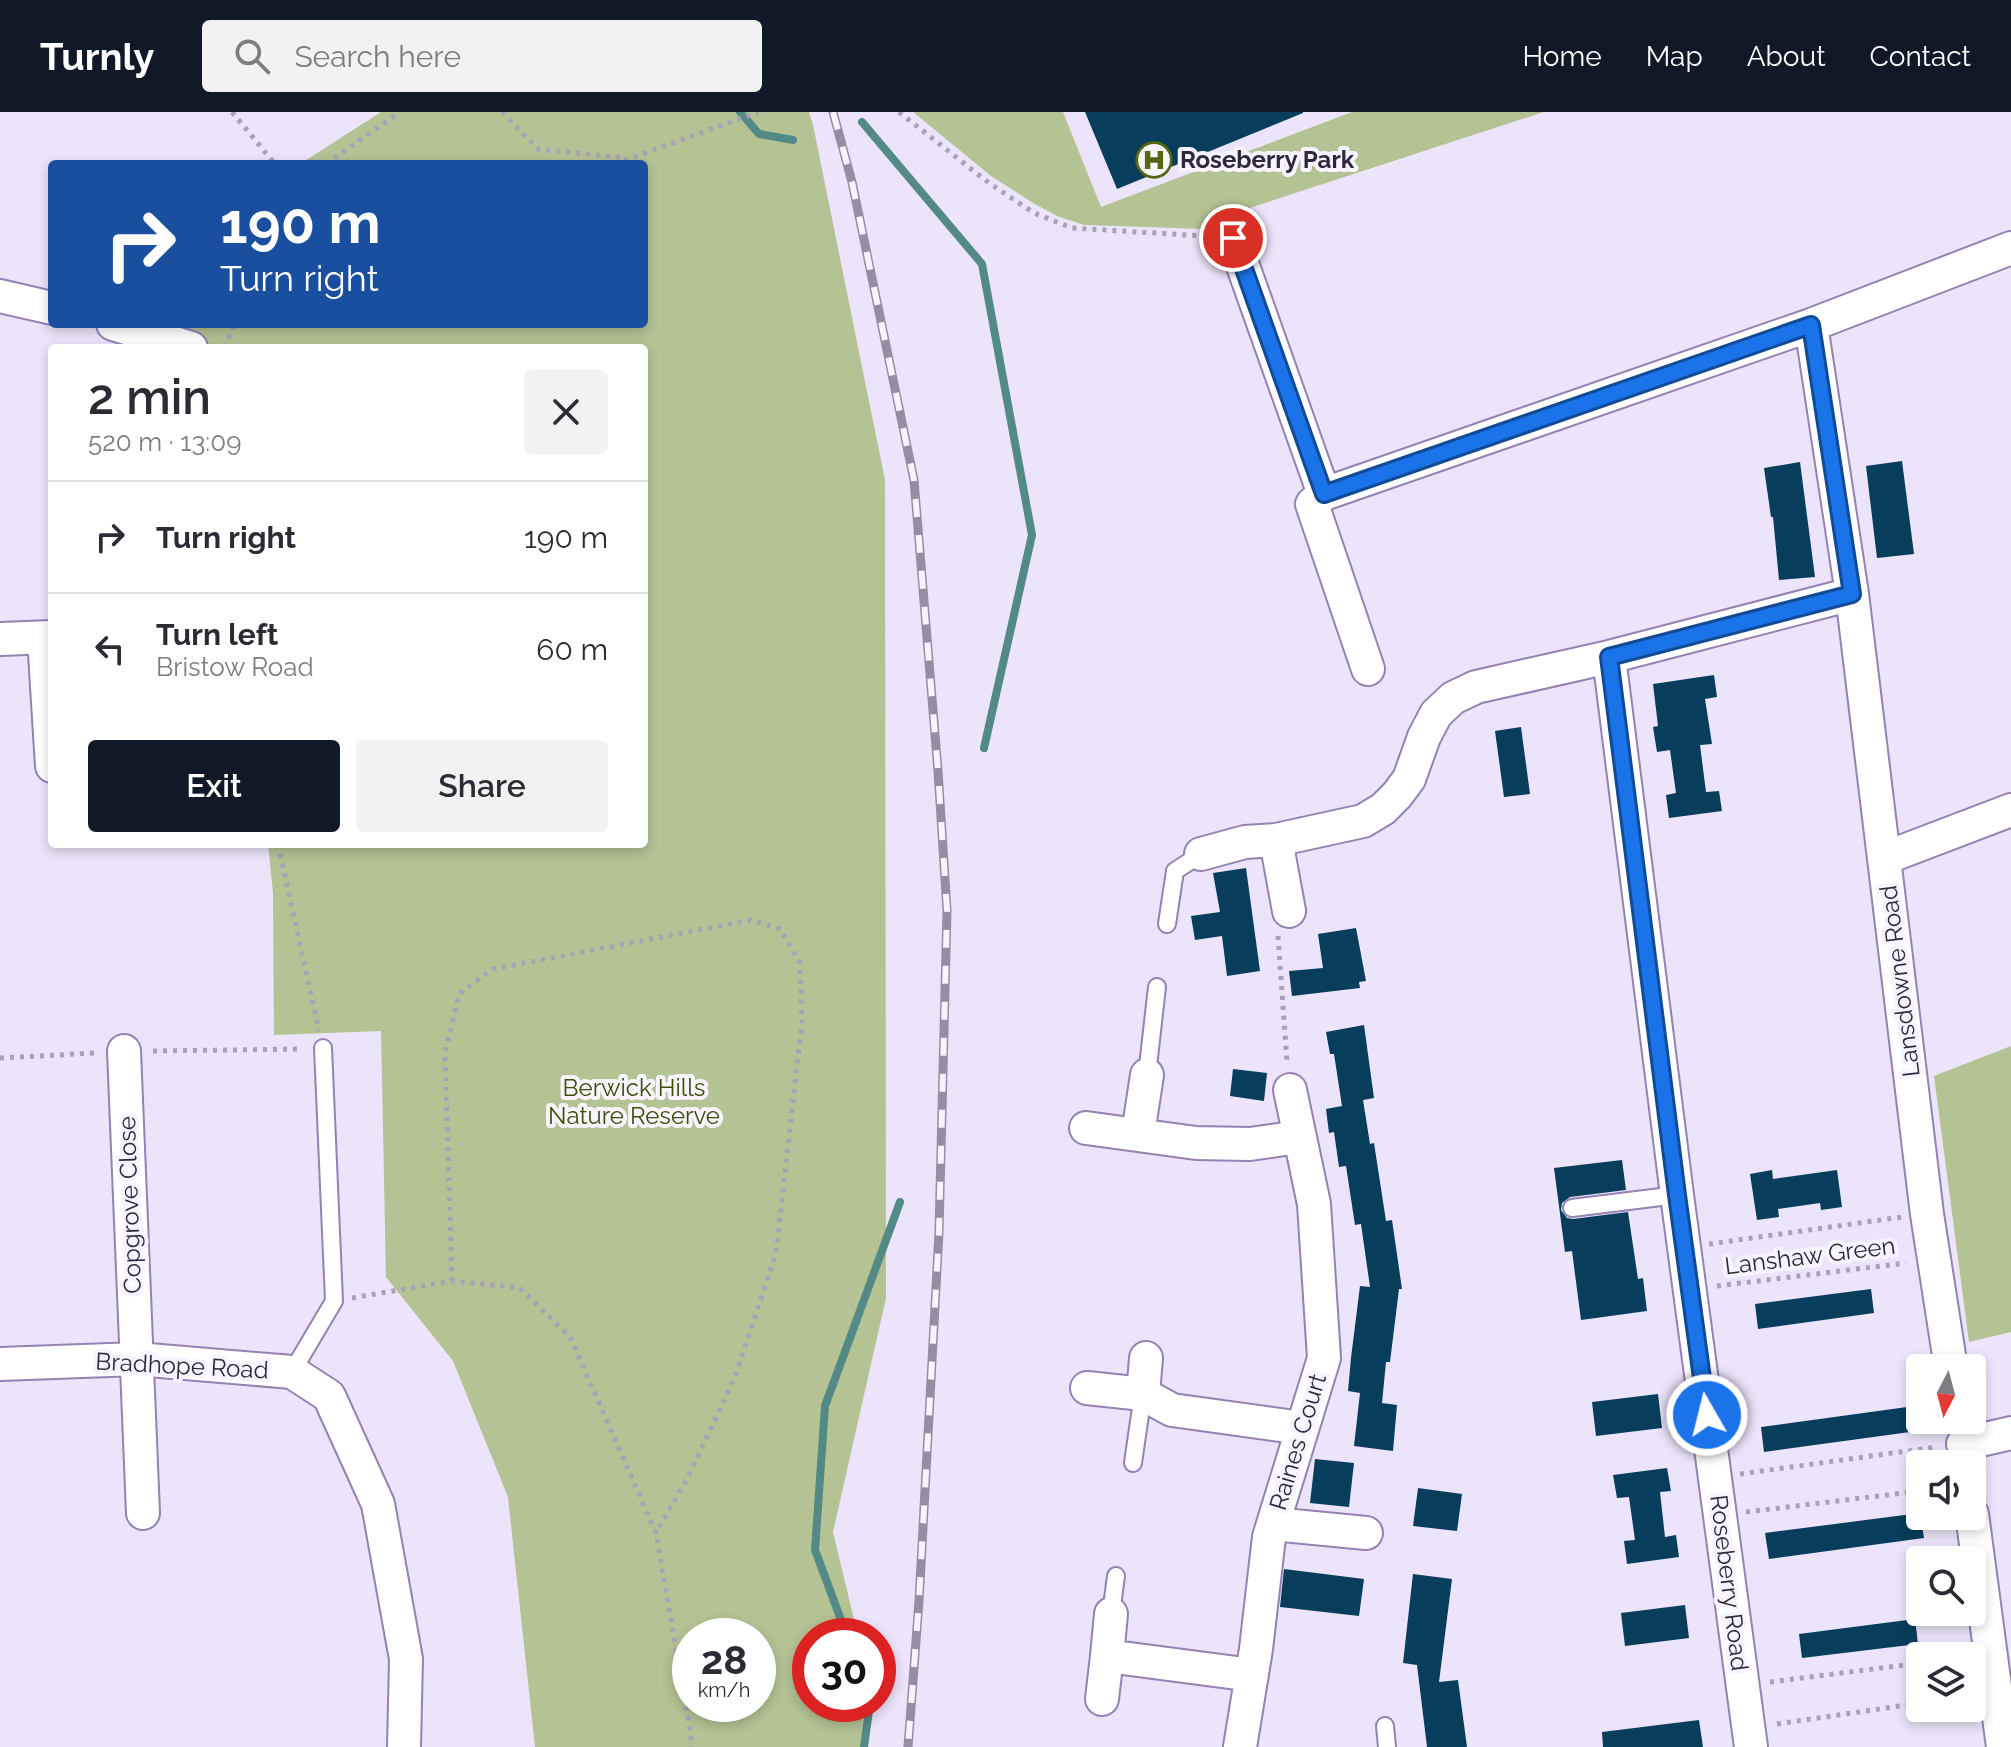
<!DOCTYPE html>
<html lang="en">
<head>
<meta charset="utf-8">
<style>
  body { margin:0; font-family:Raleway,sans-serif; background:#f2f2f3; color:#2b2b33; height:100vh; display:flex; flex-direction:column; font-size:30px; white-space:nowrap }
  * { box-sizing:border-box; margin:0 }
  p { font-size:26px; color:#7c7c81 }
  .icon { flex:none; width:44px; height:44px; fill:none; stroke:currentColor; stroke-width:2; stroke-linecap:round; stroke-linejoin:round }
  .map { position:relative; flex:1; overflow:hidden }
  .side { position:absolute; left:48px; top:232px; width:600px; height:504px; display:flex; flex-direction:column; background:#fff; border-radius:8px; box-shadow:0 4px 12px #0003 }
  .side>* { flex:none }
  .hud { position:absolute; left:48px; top:48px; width:600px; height:168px; border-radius:8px; box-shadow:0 4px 12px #0003; background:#1a4fa0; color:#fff; overflow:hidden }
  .needle { width:52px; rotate:186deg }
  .controls { position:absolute; left:1906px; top:1242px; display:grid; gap:16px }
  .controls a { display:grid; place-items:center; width:80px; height:80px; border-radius:8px; background:#fff; box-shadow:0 4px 12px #0003; font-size:40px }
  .speed { position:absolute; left:672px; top:1506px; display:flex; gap:16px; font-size:40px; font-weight:700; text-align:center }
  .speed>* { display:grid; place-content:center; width:104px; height:104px; border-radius:50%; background:#fff; box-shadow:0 4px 12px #0003; line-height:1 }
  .speed small { font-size:20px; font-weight:400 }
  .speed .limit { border:12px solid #d22; background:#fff; color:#111 }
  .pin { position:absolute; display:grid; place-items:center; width:68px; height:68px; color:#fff; margin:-34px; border:4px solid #fff; border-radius:50%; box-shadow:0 2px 8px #0007 }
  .me { position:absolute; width:88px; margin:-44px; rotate:352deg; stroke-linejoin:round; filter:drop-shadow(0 0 6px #0008) }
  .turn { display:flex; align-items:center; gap:28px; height:168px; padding:0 40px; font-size:36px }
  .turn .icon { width:104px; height:104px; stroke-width:2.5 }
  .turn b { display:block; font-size:56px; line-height:68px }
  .round { display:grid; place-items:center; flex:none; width:84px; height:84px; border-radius:8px; background:#f2f2f3 }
  .overview { display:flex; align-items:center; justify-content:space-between; height:136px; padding:0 40px }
  h1 { font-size:48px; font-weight:600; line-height:60px }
  .primary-button { display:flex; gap:16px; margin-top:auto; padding:16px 40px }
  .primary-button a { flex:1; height:92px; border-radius:8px; background:#111827; color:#fff; font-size:32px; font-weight:600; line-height:92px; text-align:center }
  .primary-button a+a { background:#f2f2f3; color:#2b2b33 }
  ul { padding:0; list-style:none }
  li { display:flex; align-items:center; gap:24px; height:112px; padding:0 40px; border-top:2px solid #e1e1e2 }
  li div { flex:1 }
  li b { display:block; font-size:30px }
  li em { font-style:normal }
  header { display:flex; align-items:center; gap:48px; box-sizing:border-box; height:112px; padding:0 40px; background:#111827; color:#fff }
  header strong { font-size:38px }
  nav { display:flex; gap:44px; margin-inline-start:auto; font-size:28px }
  .search { width:560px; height:72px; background:#f2f2f3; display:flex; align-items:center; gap:20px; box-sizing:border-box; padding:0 28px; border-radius:8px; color:#7c7c81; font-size:30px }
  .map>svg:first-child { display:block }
  .green { fill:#b5c294; fill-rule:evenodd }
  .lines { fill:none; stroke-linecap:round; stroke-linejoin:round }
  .stream { stroke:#538a86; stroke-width:8 }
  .building { fill:#083d5c }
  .lane-casing { stroke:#9482b3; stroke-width:20 }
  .street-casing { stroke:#9482b3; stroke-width:36 }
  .path { stroke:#a9a2b7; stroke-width:5; stroke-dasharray:4 6; stroke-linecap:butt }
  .lane { stroke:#fff; stroke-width:16 }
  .street { stroke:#fff; stroke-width:32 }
  .rail-casing { stroke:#958ea3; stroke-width:9 }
  .rail { stroke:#f7f4ff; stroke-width:6; stroke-dasharray:18; stroke-linecap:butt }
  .route-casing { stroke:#114b97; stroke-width:20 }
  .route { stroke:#1a73e8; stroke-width:14 }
  .labels { text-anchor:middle; stroke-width:8; stroke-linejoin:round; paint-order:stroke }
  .poi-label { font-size:24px; font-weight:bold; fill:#2f273c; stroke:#f7f4ff; text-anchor:start }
  .street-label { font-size:24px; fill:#2f273c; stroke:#f7f4ff }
  .park-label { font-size:24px; fill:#404d07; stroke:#f7f4ff }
</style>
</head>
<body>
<header>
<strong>Turnly</strong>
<div class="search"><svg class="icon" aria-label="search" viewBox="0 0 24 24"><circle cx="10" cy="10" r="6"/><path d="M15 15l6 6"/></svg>Search here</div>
<nav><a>Home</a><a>Map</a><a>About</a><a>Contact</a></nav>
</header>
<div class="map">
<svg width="2011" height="1635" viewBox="0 0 2011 1635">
  <rect width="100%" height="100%" fill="#ebe4fa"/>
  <!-- green -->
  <path class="green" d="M 381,0 L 809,0 L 813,13 L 885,368 L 886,1186 L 833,1420 L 858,1524 L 810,1524 L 810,1592 L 867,1592 L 864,1635 L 535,1635 L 508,1385 L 453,1249 L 386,1165 L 381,919 L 274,923 L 273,781 L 268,732 L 644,732 L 644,236 L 183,236 L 164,212 L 644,212 L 644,52 L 300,52 ZM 690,1524 L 758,1524 L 758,1592 L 690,1592 Z
    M 913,0 L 1063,0 L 1101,95 L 1352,0 L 1544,0 L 1228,103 L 1233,118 L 1084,113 L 1057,104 L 1033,91 L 991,64 Z
    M 2011,934 L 2011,1220 L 1969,1230 L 1934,964 Z"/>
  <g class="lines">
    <!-- stream -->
    <path class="stream" d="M 740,0 L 759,22 L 793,28
      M 862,10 L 982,152 L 1032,423 L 984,636
      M 847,1524 L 815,1438 L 825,1294 L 900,1090
      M 864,1635 L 870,1592"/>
  </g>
  <!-- building -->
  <path class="building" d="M 1085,0 L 1303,0 L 1303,1 L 1117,77 Z
    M 1902,349 L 1914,442 L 1877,446 L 1866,354 Z
    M 1800,350 L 1815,465 L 1779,468 L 1773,405 L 1771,405 L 1764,356 Z
    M 1714,563 L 1717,585 L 1705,587 L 1712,632 L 1700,633 L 1706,680 L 1719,679 L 1722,699 L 1669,706 L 1666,683 L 1676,681 L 1670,638 L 1657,640 L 1653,615 L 1658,614 L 1653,572 Z
    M 1521,615 L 1530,682 L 1504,685 L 1495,619 Z
    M 1246,756 L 1260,859 L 1227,864 L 1222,824 L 1195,828 L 1191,804 L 1220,800 L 1213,761 Z
    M 1356,816 L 1366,869 L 1359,870 L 1360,876 L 1292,884 L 1289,859 L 1323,856 L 1318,822 Z
    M 1364,913 L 1374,986 L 1363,988 L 1370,1032 L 1374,1031 L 1386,1109 L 1392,1108 L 1402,1177 L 1399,1177 L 1390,1250 L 1386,1250 L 1382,1291 L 1397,1293 L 1393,1339 L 1354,1334 L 1360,1281 L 1348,1279 L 1351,1246 L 1360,1174 L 1370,1175 L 1361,1112 L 1355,1113 L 1346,1054 L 1339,1055 L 1334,1020 L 1329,1021 L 1326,997 L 1342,994 L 1334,942 L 1330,942 L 1326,920 Z
    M 1233,957 L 1267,961 L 1264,989 L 1230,984 Z
    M 1622,1048 L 1626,1078 L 1570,1085 L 1562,1091 L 1561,1098 L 1567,1106 L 1573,1107 L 1628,1100 L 1638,1167 L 1643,1166 L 1647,1199 L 1581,1208 L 1572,1139 L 1565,1140 L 1554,1056 Z
    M 1772,1058 L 1773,1067 L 1837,1058 L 1842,1095 L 1821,1098 L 1820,1091 L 1778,1097 L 1779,1105 L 1757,1108 L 1750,1062 Z
    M 1871,1177 L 1874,1201 L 1758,1217 L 1755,1192 Z
    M 1658,1282 L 1662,1316 L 1596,1324 L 1592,1290 Z
    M 1907,1295 L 1910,1320 L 1764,1340 L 1761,1315 Z
    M 1315,1347 L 1354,1351 L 1349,1395 L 1310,1391 Z
    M 1667,1356 L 1671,1379 L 1660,1380 L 1665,1425 L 1676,1423 L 1679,1445 L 1627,1452 L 1624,1429 L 1635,1428 L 1629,1385 L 1617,1386 L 1613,1363 Z
    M 1418,1376 L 1462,1382 L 1457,1419 L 1413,1414 Z
    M 1920,1401 L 1924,1426 L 1769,1447 L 1765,1421 Z
    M 1284,1457 L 1364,1467 L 1359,1504 L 1280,1495 Z
    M 1413,1462 L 1452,1467 L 1439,1570 L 1458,1568 L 1467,1635 L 1427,1635 L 1417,1553 L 1403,1551 Z
    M 1685,1493 L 1689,1526 L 1625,1534 L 1621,1501 Z
    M 1915,1507 L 1918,1532 L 1802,1546 L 1799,1522 Z
    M 1699,1608 L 1703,1635 L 1603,1635 L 1602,1620 Z"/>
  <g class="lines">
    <defs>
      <path id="lane" d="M 1167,812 L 1175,759 L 1201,742
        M 1147,963 L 1157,875
        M 1572,1096 L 1677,1083
        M 292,1260 L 334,1189 L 323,936
        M 1133,1351 L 1143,1282
        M 1111,1502 L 1116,1464
        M 1385,1614 L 1387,1635"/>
      <path id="street" d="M 1233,126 L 1324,382
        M 0,184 L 52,196
        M 113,212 L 191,236
        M 1811,213 L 1852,482 L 1927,1102 L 1951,1256
        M 44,526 L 52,654
        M 0,527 L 52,525
        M 1609,545 L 1677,1083 L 1751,1635
        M 1368,557 L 1312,392 L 1324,382 L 1811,213 L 2011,136
        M 1276,728 L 1289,799
        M 1201,742 L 1245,730 L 1276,728 L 1363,709 L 1383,697 L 1397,683 L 1409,667 L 1424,625 L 1436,602 L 1453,586 L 1476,575 L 1609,545 L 1852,482
        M 1885,746 L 2011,698
        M 124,939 L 143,1401
        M 1086,1016 L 1196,1031 L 1250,1032 L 1299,1025
        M 1138,1022 L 1147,963
        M 0,1252 L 137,1247 L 292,1260 L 329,1284 L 378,1392 L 406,1547 L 404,1635
        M 1087,1276 L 1143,1282 L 1172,1298 L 1302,1316
        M 1143,1282 L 1146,1246
        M 1963,1332 L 2011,1321
        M 1972,1402 L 2003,1635
        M 1273,1412 L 1366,1421
        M 1107,1544 L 1111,1502
        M 1102,1587 L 1107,1544 L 1252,1563
        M 1240,1635 L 1256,1537 L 1269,1425 L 1324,1246 L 1314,1092 L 1290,978"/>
    </defs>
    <!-- lane casing -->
    <use href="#lane" class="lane-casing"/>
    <!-- street casing -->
    <use href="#street" class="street-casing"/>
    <!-- path -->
    <path class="path" d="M 232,0 L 275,52
      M 502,0 L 538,37 L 625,46
      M 899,0 L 989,71 L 1034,101 L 1072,116 L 1204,124
      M 326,52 L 400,0
      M 615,52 L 758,0
      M 225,236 L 234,212
      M 278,732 L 319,919
      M 1278,824 L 1287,949
      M 153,939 L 303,937
      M 0,946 L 95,941
      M 1709,1132 L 1902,1105
      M 452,1169 L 445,940 L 459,882 L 493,857 L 751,808 L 780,817 L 800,851 L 802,909 L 776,1141 L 735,1265 L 687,1367 L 656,1421
      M 1717,1174 L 1906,1151
      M 352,1186 L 452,1169 L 520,1176 L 570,1225 L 656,1421 L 691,1623 L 691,1635
      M 1740,1362 L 1937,1335
      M 1746,1400 L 1920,1379
      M 1770,1570 L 1920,1551
      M 1777,1612 L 1920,1591"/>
    <!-- lane -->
    <use href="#lane" class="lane"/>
    <!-- street -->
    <use href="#street" class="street"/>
    <defs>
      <path id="rail" d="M 833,0 L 852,70 L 914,368 L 938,659 L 947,798 L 939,1120 L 919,1489 L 908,1635"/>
    </defs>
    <!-- rail casing -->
    <use href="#rail" class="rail-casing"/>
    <!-- rail -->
    <use href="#rail" class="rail"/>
  </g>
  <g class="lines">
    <defs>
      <path id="route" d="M 1233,126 L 1324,382 L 1811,213 L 1852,482 L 1609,545 L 1677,1083 L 1707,1303"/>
    </defs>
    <!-- route casing -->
    <use href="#route" class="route-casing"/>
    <!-- route -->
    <use href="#route" class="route"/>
  </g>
  <!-- icons -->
  <defs>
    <symbol id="hospital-ring" viewBox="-11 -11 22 22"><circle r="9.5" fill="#f7f4ff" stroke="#566711" stroke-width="1.5"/><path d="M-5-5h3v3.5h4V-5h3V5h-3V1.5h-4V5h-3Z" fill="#566711"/></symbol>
  </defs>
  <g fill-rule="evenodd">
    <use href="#hospital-ring" x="1134" y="28" width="40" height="40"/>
  </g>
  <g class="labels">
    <!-- poi labels -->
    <g class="poi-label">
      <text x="1180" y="56">Roseberry Park</text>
    </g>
    <!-- street labels -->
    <g class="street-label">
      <text transform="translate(1900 869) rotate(-97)" y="8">Lansdowne Road</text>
      <text transform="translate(130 1093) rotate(-92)" y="8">Copgrove Close</text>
      <text transform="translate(1810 1144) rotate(-7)" y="8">Lanshaw Green</text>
      <text transform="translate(182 1254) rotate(3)" y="8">Bradhope Road</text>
      <text transform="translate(1298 1330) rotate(-73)" y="8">Raines Court</text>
      <text transform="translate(1729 1471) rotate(83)" y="8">Roseberry Road</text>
    </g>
    <!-- park labels -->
    <g class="park-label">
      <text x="634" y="984">Berwick Hills<tspan x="634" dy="28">Nature Reserve</tspan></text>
    </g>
  </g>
</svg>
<div class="controls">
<a><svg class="needle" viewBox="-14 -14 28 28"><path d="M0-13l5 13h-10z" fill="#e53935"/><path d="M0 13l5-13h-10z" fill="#7c7c81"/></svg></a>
<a><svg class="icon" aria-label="sound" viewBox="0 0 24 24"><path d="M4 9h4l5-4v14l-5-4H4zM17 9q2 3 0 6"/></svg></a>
<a><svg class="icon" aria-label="search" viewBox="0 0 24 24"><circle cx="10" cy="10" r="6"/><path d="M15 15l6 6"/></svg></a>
<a><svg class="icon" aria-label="layers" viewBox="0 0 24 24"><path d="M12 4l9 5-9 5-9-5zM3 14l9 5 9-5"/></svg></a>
</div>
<div class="speed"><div>28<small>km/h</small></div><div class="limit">30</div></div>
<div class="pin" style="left:1233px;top:126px;background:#d93025"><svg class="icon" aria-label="arrive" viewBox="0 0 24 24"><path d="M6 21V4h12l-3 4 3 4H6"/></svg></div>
<svg class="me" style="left:1707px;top:1303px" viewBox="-20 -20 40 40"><circle r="17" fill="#1a73e8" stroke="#fff" stroke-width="3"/><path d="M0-11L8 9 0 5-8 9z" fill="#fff"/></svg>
<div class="hud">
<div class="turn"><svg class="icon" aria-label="right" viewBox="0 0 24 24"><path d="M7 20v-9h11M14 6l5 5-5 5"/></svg><div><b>190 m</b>Turn right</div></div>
</div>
<section class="side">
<div class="overview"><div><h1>2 min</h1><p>520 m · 13:09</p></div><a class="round"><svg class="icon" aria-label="close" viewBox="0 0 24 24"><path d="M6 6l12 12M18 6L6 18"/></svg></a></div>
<ul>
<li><svg class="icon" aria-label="right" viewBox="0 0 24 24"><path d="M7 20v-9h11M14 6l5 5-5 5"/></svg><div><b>Turn right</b></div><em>190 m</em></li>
<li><svg class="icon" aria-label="left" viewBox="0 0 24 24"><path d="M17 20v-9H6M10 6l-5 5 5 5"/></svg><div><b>Turn left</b><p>Bristow Road</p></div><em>60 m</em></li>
</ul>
<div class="primary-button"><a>Exit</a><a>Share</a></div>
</section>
</div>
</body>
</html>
